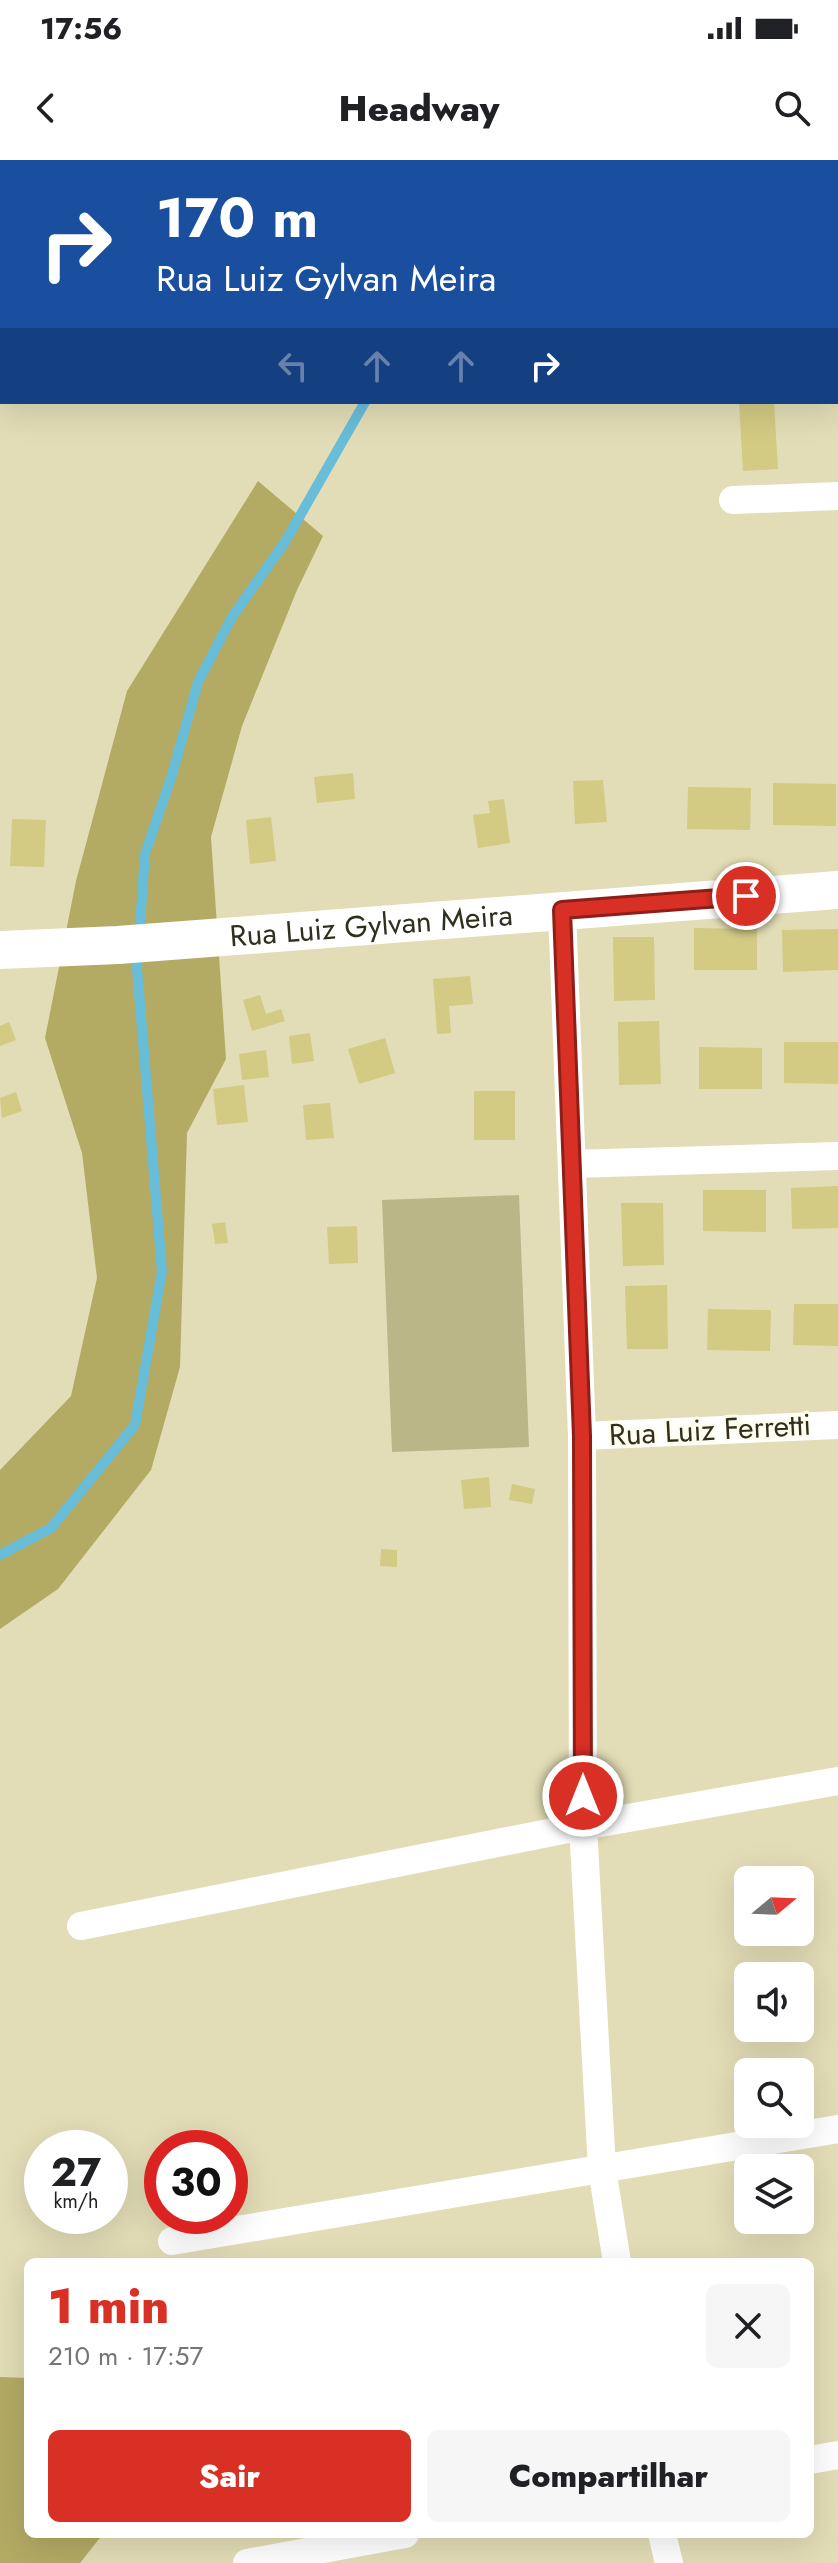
<!DOCTYPE html>
<html lang="pt">
<head>
<meta charset="utf-8">
<style>
  body { margin:0; font-family:Jost,sans-serif; background:#f6f6f6; color:#202124; height:100vh; display:flex; flex-direction:column; font-size:30px; white-space:nowrap }
  * { box-sizing:border-box; margin:0 }
  p { font-size:26px; color:#757577 }
  .icon { flex:none; width:44px; height:44px; fill:none; stroke:currentColor; stroke-width:2; stroke-linecap:round; stroke-linejoin:round }
  .map { position:relative; flex:1; overflow:hidden }
  .drawer { position:absolute; left:24px; top:2098px; width:790px; height:280px; display:flex; flex-direction:column; background:#fff; border-radius:12px; box-shadow:0 8px 32px #0002 }
  .drawer>* { flex:none }
  .guide { position:absolute; left:0px; top:0px; width:838px; height:244px; box-shadow:0 8px 32px #0002; background:#1a4fa0; color:#fff; overflow:hidden }
  .needle { width:52px; rotate:71deg }
  .buttons { position:absolute; left:734px; top:1706px; display:grid; gap:16px }
  .buttons a { display:grid; place-items:center; width:80px; height:80px; border-radius:12px; background:#fff; box-shadow:0 8px 32px #0002; font-size:40px }
  .speed { position:absolute; left:24px; top:1970px; display:flex; gap:16px; font-size:40px; font-weight:700; text-align:center }
  .speed>* { display:grid; place-content:center; width:104px; height:104px; border-radius:50%; background:#fff; box-shadow:0 8px 32px #0002; line-height:1 }
  .speed small { font-size:20px; font-weight:400 }
  .speed .limit { border:12px solid #d22; background:#fff; color:#111 }
  .pin { position:absolute; display:grid; place-items:center; width:68px; height:68px; color:#fff; margin:-34px; border:4px solid #fff; border-radius:50%; box-shadow:0 2px 8px #0007 }
  .me { position:absolute; width:88px; margin:-44px; rotate:0deg; stroke-linejoin:round; filter:drop-shadow(0 0 6px #0008) }
  .turn { display:flex; align-items:center; gap:28px; height:168px; padding:0 24px; font-size:36px }
  .turn .icon { width:104px; height:104px; stroke-width:2.5 }
  .turn b { display:block; font-size:56px; line-height:68px }
  .lanes { display:flex; align-items:center; height:76px; padding:0 24px; background:#0003; justify-content:center; gap:40px; direction:ltr }
  .lanes .off { opacity:.35 }
  .round { display:grid; place-items:center; flex:none; width:84px; height:84px; border-radius:12px; background:#f6f6f6 }
  .headline { display:flex; align-items:center; justify-content:space-between; height:136px; padding:0 24px }
  h1 { font-size:48px; font-weight:800; line-height:60px; color:#d93025 }
  .primary-button { display:flex; gap:16px; margin-top:auto; padding:16px 24px }
  .primary-button a { flex:1; height:92px; border-radius:12px; background:#d93025; color:#fff; font-size:32px; font-weight:800; line-height:92px; text-align:center }
  .primary-button a+a { background:#f6f6f6; color:#202124 }
  .status { display:flex; justify-content:space-between; align-items:center; height:56px; padding:0 40px; background:#fff; direction:ltr }
  .status svg { height:22px; fill:currentColor }
  header { display:flex; justify-content:space-between; align-items:center; height:104px; padding:0 24px; background:#fff; font-size:36px; font-weight:800 }
  .map>svg:first-child { display:block }
  .green { fill:#bbb687 }
  .forest { fill:#b3aa64 }
  .lines { fill:none; stroke-linecap:round; stroke-linejoin:round }
  .stream { stroke:#68bdd9; stroke-width:10 }
  .building { fill:#d3ca84 }
  .street { stroke:#fff; stroke-width:28 }
  .secondary { stroke:#fff; stroke-width:38 }
  .route-casing { stroke:#8d1f18; stroke-width:20 }
  .route { stroke:#d93025; stroke-width:14 }
  .labels { text-anchor:middle; stroke-width:6; stroke-linejoin:round; paint-order:stroke }
  .street-label { font-size:30px; fill:#302e1f; stroke:#fffdee }
</style>
</head>
<body>
<div class="status"><b>17:56</b><svg viewBox="0 0 49 12"><path d="M0 12V9h3v3zM5 12V6h3v6zM10 12V3h3v9zM15 12V0h3v12zM26 1h20v11H26zM47 4h2v5h-2z"/></svg></div>
<header><svg class="icon" aria-label="back" viewBox="0 0 24 24"><path d="M15 5l-7 7 7 7"/></svg>Headway<svg class="icon" aria-label="search" viewBox="0 0 24 24"><circle cx="10" cy="10" r="6"/><path d="M15 15l6 6"/></svg></header>
<div class="map">
<svg width="838" height="2403" viewBox="0 0 838 2403">
  <rect width="100%" height="100%" fill="#e2ddb6"/>
  <!-- green -->
  <path class="green" d="M 519,1035 L 529,1287 L 392,1292 L 382,1040 Z"/>
  <!-- forest -->
  <path class="forest" d="M 258,321 L 323,376 L 297,430 L 242,566 L 211,677 L 226,899 L 187,973 L 180,1207 L 151,1310 L 58,1429 L 0,1469 L 0,1310 L 71,1236 L 97,1118 L 82,993 L 45,878 L 76,721 L 127,531 Z
    M 0,2217 L 28,2218 L 28,2374 L 103,2374 L 80,2403 L 0,2403 Z"/>
  <g class="lines">
    <!-- stream -->
    <path class="stream" d="M 445,0 L 446,2
      M 0,1395 L 51,1368 L 135,1265 L 162,1111 L 137,808 L 145,694 L 172,615 L 198,522 L 232,457 L 285,382 L 365,242"/>
  </g>
  <!-- building -->
  <path class="building" d="M 739,242 L 774,242 L 778,309 L 743,311 Z
    M 353,613 L 355,639 L 317,643 L 314,617 Z
    M 603,620 L 607,662 L 575,664 L 573,621 Z
    M 773,623 L 836,624 L 836,666 L 773,665 Z
    M 688,627 L 751,628 L 750,670 L 687,669 Z
    M 504,639 L 510,683 L 478,688 L 473,655 L 490,653 L 488,641 Z
    M 271,657 L 276,701 L 250,704 L 246,660 Z
    M 12,659 L 46,660 L 44,707 L 10,706 Z
    M 694,768 L 757,769 L 757,810 L 694,810 Z
    M 838,769 L 838,810 L 783,812 L 782,770 Z
    M 613,777 L 654,777 L 655,840 L 614,841 Z
    M 470,816 L 473,844 L 449,846 L 451,873 L 437,874 L 433,819 Z
    M 260,835 L 266,854 L 281,849 L 285,861 L 252,871 L 243,840 Z
    M 659,861 L 661,924 L 619,925 L 618,862 Z
    M 9,862 L 16,880 L 0,886 L 0,866 Z
    M 310,873 L 314,901 L 292,904 L 289,876 Z
    M 385,878 L 395,913 L 359,924 L 348,889 Z
    M 784,882 L 838,882 L 838,924 L 784,923 Z
    M 699,887 L 762,888 L 762,929 L 699,929 Z
    M 266,890 L 269,917 L 242,920 L 239,894 Z
    M 244,925 L 248,962 L 217,965 L 213,929 Z
    M 474,931 L 515,931 L 515,980 L 474,980 Z
    M 16,932 L 22,951 L 2,958 L 0,938 Z
    M 330,943 L 334,978 L 306,980 L 303,945 Z
    M 838,1026 L 838,1068 L 792,1069 L 791,1028 Z
    M 703,1030 L 766,1030 L 766,1072 L 703,1071 Z
    M 621,1043 L 663,1043 L 664,1105 L 623,1106 Z
    M 225,1062 L 228,1083 L 215,1084 L 212,1064 Z
    M 357,1066 L 358,1103 L 329,1104 L 327,1067 Z
    M 667,1125 L 668,1189 L 627,1189 L 625,1126 Z
    M 794,1144 L 838,1144 L 838,1186 L 793,1185 Z
    M 708,1149 L 771,1150 L 770,1191 L 707,1190 Z
    M 489,1317 L 491,1347 L 464,1349 L 461,1320 Z
    M 512,1324 L 535,1329 L 532,1344 L 509,1340 Z
    M 381,1389 L 397,1390 L 397,1407 L 380,1406 Z"/>
  <g class="lines">
    <!-- street -->
    <path class="street" d="M 733,340 L 838,336
      M 562,750 L 582,1276 L 583,1666 L 602,2009 L 617,2102
      M 572,1004 L 838,996
      M 582,1276 L 838,1265
      M 81,1766 L 583,1666 L 838,1621
      M 172,2081 L 838,1969
      M 810,2300 L 838,2295
      M 662,2374 L 669,2403
      M 247,2403 L 405,2374"/>
    <!-- secondary -->
    <path class="secondary" id="s1" d="M 0,790 L 118,785 L 838,730"/>
  </g>
  <g class="lines">
    <defs>
      <path id="route" d="M 583,1636 L 582,1276 L 562,750 L 746,736"/>
    </defs>
    <!-- route casing -->
    <use href="#route" class="route-casing"/>
    <!-- route -->
    <use href="#route" class="route"/>
  </g>
  <g class="labels">
    <!-- street labels -->
    <g class="street-label">
      <text dy="10" stroke="none"><textPath href="#s1" startOffset="372">Rua Luiz Gylvan Meira</textPath></text>
      <text transform="translate(710 1270) rotate(-3)" y="10">Rua Luiz Ferretti</text>
    </g>
  </g>
</svg>
<div class="buttons">
<a><svg class="needle" viewBox="-14 -14 28 28"><path d="M0-13l5 13h-10z" fill="#e53935"/><path d="M0 13l5-13h-10z" fill="#757577"/></svg></a>
<a><svg class="icon" aria-label="sound" viewBox="0 0 24 24"><path d="M4 9h4l5-4v14l-5-4H4zM17 9q2 3 0 6"/></svg></a>
<a><svg class="icon" aria-label="search" viewBox="0 0 24 24"><circle cx="10" cy="10" r="6"/><path d="M15 15l6 6"/></svg></a>
<a><svg class="icon" aria-label="layers" viewBox="0 0 24 24"><path d="M12 4l9 5-9 5-9-5zM3 14l9 5 9-5"/></svg></a>
</div>
<div class="speed"><div>27<small>km/h</small></div><div class="limit">30</div></div>
<div class="pin" style="left:746px;top:736px;background:#d93025"><svg class="icon" aria-label="arrive" viewBox="0 0 24 24"><path d="M6 21V4h12l-3 4 3 4H6"/></svg></div>
<svg class="me" style="left:583px;top:1636px" viewBox="-20 -20 40 40"><circle r="17" fill="#d93025" stroke="#fff" stroke-width="3"/><path d="M0-11L8 9 0 5-8 9z" fill="#fff"/></svg>
<div class="guide">
<div class="turn"><svg class="icon" aria-label="right" viewBox="0 0 24 24"><path d="M7 20v-9h11M14 6l5 5-5 5"/></svg><div><b>170 m</b>Rua Luiz Gylvan Meira</div></div>
<div class="lanes"><svg class="icon off" aria-label="left" viewBox="0 0 24 24"><path d="M17 20v-9H6M10 6l-5 5 5 5"/></svg><svg class="icon off" aria-label="ahead" viewBox="0 0 24 24"><path d="M12 20V5M6 11l6-6 6 6"/></svg><svg class="icon off" aria-label="ahead" viewBox="0 0 24 24"><path d="M12 20V5M6 11l6-6 6 6"/></svg><svg class="icon" aria-label="right" viewBox="0 0 24 24"><path d="M7 20v-9h11M14 6l5 5-5 5"/></svg></div>
</div>
<section class="drawer">
<div class="headline"><div><h1>1 min</h1><p>210 m · 17:57</p></div><a class="round"><svg class="icon" aria-label="close" viewBox="0 0 24 24"><path d="M6 6l12 12M18 6L6 18"/></svg></a></div>
<div class="primary-button"><a>Sair</a><a>Compartilhar</a></div>
</section>
</div>
</body>
</html>
